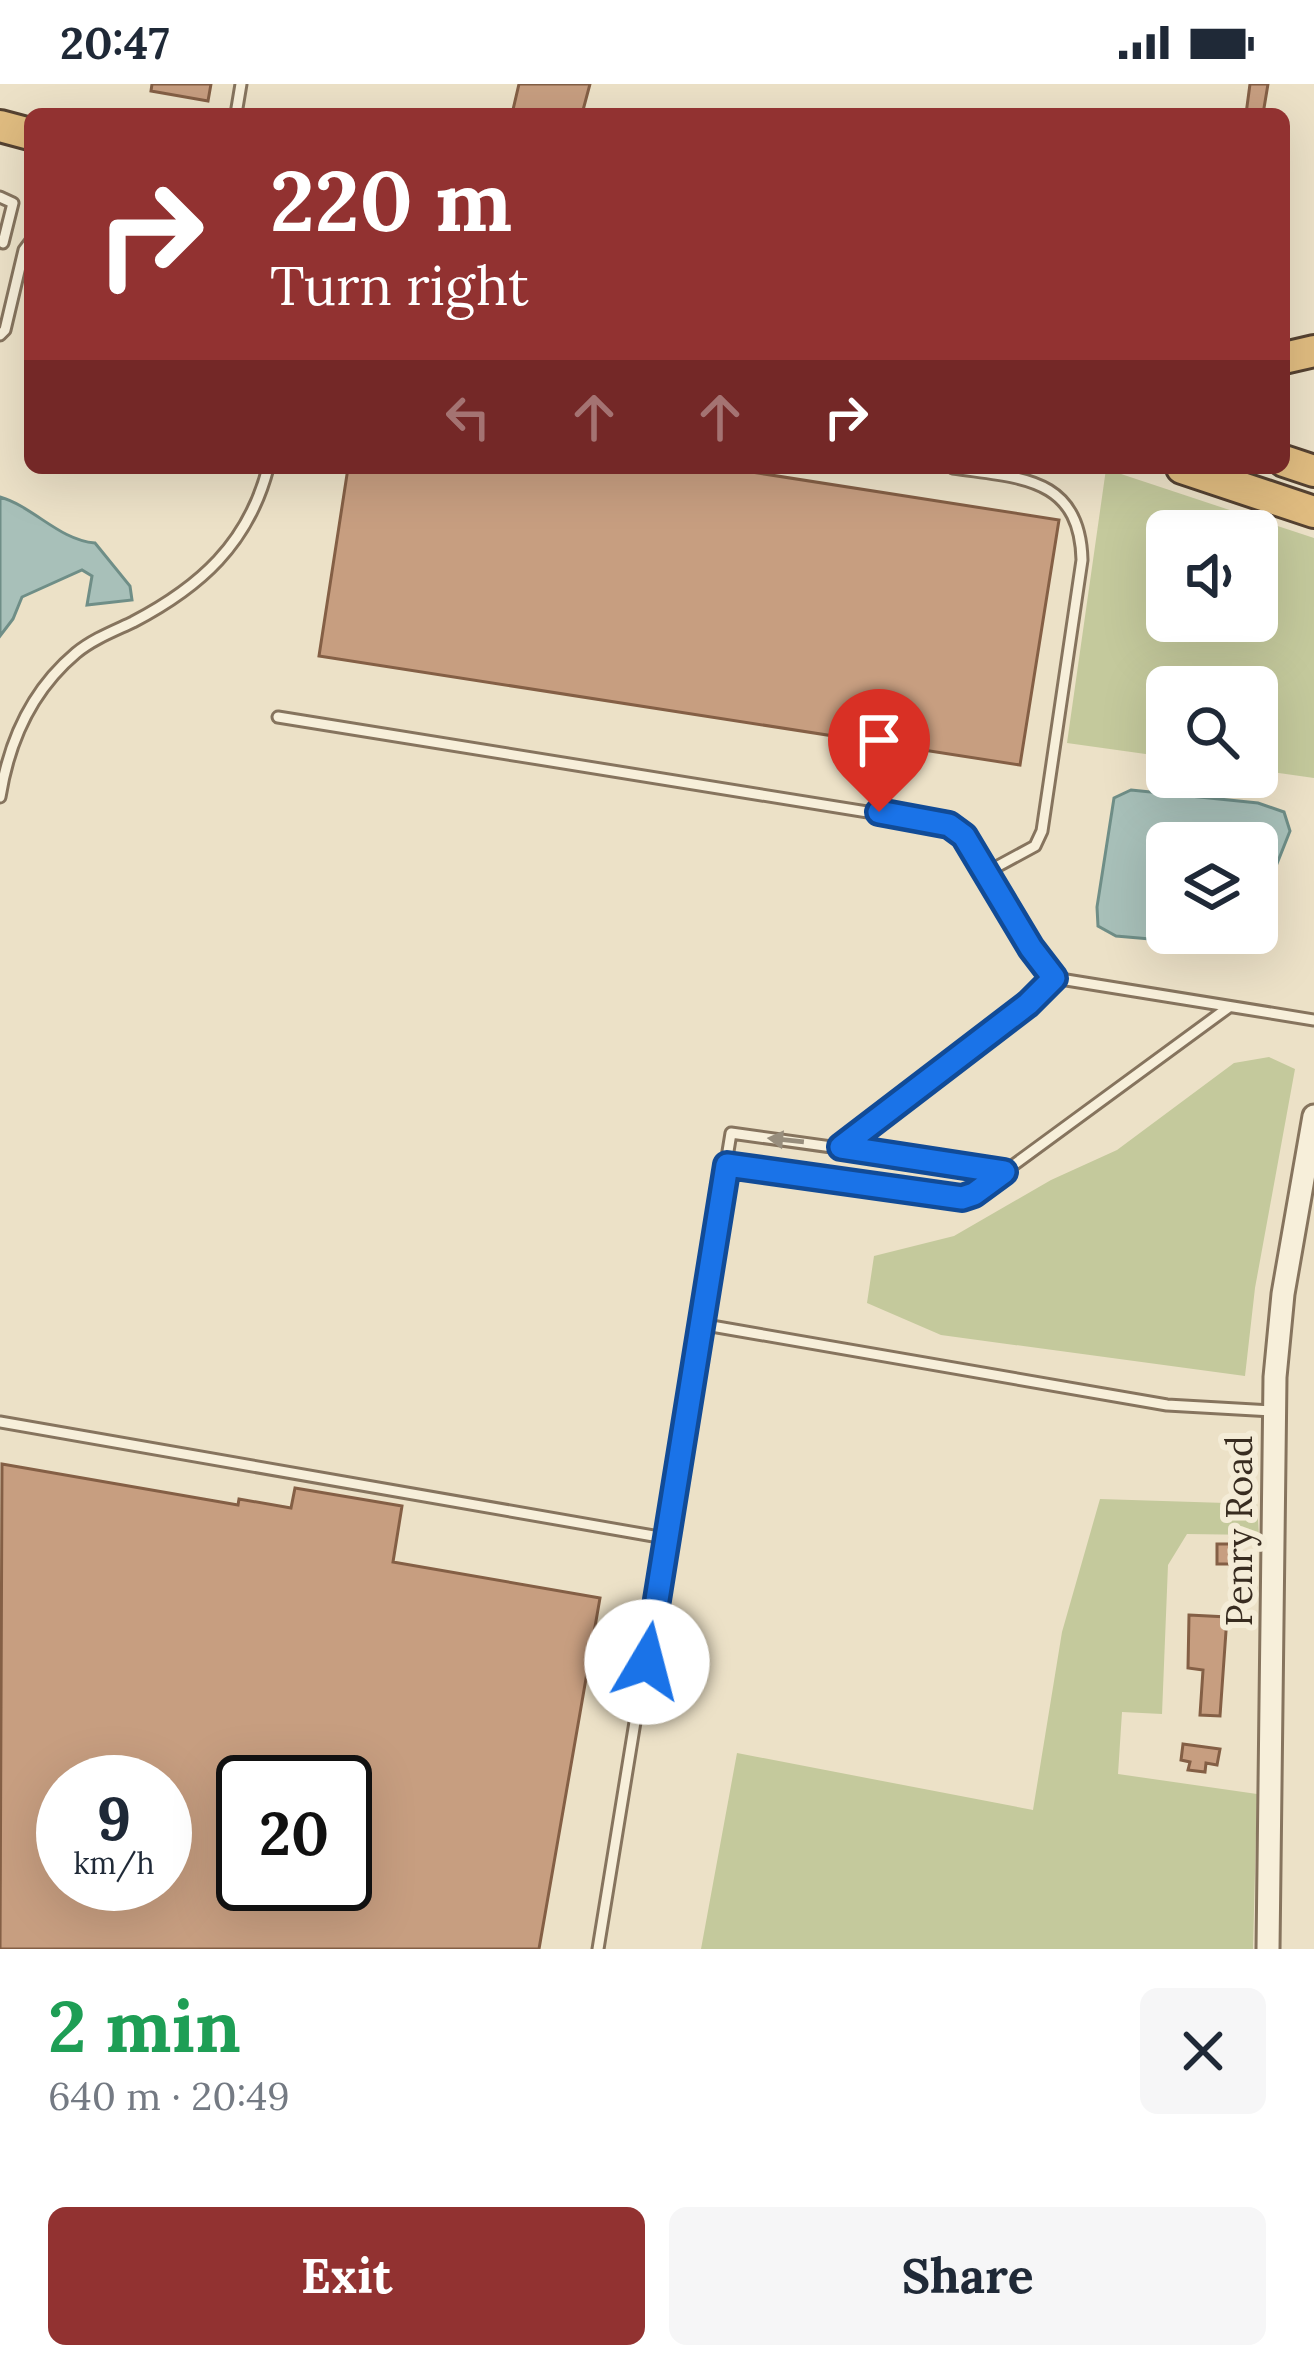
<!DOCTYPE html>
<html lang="en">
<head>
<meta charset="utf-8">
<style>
  body { margin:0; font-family:Lora,serif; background:#f6f6f7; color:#1f2937; height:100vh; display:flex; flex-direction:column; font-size:45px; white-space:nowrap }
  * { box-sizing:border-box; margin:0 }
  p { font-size:39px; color:#747a83 }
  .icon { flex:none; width:66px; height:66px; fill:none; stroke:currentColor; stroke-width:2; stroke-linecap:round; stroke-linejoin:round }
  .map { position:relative; height:1865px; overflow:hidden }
  .side { display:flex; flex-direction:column; background:#fff; flex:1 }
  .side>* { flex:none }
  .guide { position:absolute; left:24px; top:24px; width:1266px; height:366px; border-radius:18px; box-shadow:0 12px 48px #0002; background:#923231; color:#fff; overflow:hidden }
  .fabs { position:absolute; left:1146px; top:426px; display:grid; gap:24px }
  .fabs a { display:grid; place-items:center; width:132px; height:132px; border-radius:18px; background:#fff; box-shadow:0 12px 48px #0002; font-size:60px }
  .speed { position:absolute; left:36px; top:1671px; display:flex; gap:24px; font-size:60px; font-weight:700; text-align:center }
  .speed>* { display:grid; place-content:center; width:156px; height:156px; border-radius:50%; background:#fff; box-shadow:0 12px 48px #0002; line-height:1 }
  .speed small { font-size:30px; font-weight:400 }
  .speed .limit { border:6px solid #111; border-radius:18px; background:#fff; color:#111 }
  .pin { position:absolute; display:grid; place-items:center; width:102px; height:102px; color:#fff; margin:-123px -51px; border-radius:50% 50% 50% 0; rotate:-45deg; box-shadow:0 0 12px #0007 }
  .pin .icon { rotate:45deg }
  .me { position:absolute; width:132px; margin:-66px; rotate:8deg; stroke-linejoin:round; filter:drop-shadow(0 0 9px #0008) }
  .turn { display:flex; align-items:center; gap:42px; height:252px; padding:0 48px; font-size:54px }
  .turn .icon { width:156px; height:156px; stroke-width:2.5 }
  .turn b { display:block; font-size:84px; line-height:102px }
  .lanes { display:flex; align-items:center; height:114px; padding:0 48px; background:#0003; justify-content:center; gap:60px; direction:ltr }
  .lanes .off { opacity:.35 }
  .round { display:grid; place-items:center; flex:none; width:126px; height:126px; border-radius:18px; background:#f6f6f7 }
  .headline { display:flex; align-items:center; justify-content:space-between; height:204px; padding:0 48px }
  h1 { font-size:72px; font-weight:800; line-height:90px; color:#1e9e55 }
  .cta { display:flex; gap:24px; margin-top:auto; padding:24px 48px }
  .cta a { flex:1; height:138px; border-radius:18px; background:#923231; color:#fff; font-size:48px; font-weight:800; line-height:138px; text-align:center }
  .cta a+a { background:#f6f6f7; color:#1f2937 }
  .status { display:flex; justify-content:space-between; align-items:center; height:84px; padding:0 60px; background:#fff; direction:ltr }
  .status svg { height:33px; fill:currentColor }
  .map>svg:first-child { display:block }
  .green { fill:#c4c99c; fill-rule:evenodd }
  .water { fill:#a8c0b9; stroke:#6f8e87; stroke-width:3 }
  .building { fill:#c79e80; stroke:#845f45; stroke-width:3; fill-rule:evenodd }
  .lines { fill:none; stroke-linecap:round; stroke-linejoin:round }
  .service-casing { stroke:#86745e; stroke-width:15 }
  .tertiary-casing { stroke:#86745e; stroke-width:27 }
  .trunk-casing { stroke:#554231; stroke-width:36 }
  .service { stroke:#f7efda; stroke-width:9 }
  .tertiary { stroke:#f7efda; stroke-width:21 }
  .trunk { stroke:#e0bc80; stroke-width:30 }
  .oneway { fill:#988e7d }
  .route-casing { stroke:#114b97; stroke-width:30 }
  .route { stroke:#1a73e8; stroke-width:21 }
  .labels { text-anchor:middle; stroke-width:12; stroke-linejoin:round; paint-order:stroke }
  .street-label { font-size:36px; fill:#382c20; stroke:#f4ecd7 }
</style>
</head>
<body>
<div class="status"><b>20:47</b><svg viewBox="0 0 49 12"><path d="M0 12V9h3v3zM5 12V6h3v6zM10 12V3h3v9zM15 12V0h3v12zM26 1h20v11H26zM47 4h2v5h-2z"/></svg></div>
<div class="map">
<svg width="1314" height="1865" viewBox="0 0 1314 1865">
  <rect width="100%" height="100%" fill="#ece1c7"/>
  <!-- green -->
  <path class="green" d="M 1106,385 L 1314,454 L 1314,694 L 1257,686 L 1257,603 L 1167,603 L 1167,673 L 1067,659 ZM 1167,447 L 1257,447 L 1257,537 L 1167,537 Z
    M 1269,973 L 1295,985 L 1255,1204 L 1245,1292 L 941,1251 L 867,1219 L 874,1172 L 954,1152 L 1051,1096 L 1117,1066 L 1234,979 Z
    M 1100,1415 L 1257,1420 L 1259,1451 L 1187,1450 L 1168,1481 L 1162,1630 L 1122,1628 L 1118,1690 L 1257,1710 L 1253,1865 L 701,1865 L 737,1669 L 1033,1726 L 1062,1548 Z"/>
  <!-- water -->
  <path class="water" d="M 0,413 C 34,423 59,456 95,459 L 130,502 L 132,516 L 87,521 L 92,492 L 82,486 L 22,513 L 13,535 L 0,552 Z
    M 1131,706 L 1258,719 L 1284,728 L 1290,747 L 1257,830 L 1257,759 L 1167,759 L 1167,849 L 1245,849 L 1230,862 L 1116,852 L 1098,842 L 1097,823 L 1114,714 Z"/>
  <!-- building -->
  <path class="building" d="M 152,0 L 211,0 L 208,17 L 151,7 Z
    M 519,0 L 590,0 L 582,30 L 512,30 Z
    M 1250,0 L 1268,0 L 1263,30 L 1246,30 Z
    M 348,384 L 726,384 L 1059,436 L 1020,681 L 319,572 Z
    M 2,1380 L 238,1421 L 239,1415 L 291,1424 L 295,1404 L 402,1422 L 393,1478 L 600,1514 L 539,1865 L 0,1865 ZM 63,1698 L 165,1698 L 165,1800 L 63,1800 ZM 243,1698 L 345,1698 L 345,1800 L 243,1800 Z
    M 1217,1460 L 1234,1460 L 1233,1480 L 1217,1480 Z
    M 1189,1531 L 1227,1533 L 1220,1632 L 1200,1631 L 1203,1586 L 1188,1584 Z
    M 1183,1660 L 1220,1665 L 1217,1681 L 1206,1679 L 1205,1688 L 1188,1686 L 1190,1678 L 1181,1676 Z"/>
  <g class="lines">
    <defs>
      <path id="service" d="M 236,30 L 241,0
        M 0,113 L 13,119 L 3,159
        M 0,251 L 5,246 L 24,166 L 30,158
        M 953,384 C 1019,394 1080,392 1082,476 L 1042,747 L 1035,762 L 987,788
        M 278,633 L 948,741 L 964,752 L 1031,864 L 1054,894
        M 0,713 C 9,657 32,606 76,569 C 93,555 114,547 133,538 C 200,503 248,460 268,384
        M 841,1062 L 1028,920 L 1054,894 L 1314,936
        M 727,1081 L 962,1113 L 974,1110 L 1229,923
        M 700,1240 L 1167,1321 L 1273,1327
        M 0,1338 L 665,1454
        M 598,1865 L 731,1049 L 1004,1087"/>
      <path id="tertiary" d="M 1268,1865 L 1275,1293 L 1283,1210 L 1314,1032"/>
      <path id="trunk" d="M 0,42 L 30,50
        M 1284,274 L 1314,267
        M 1284,377 L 1314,387
        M 1182,384 L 1314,428"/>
    </defs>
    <!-- service casing -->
    <use href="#service" class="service-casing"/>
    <!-- tertiary casing -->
    <use href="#tertiary" class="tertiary-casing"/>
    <!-- trunk casing -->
    <use href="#trunk" class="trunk-casing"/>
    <!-- service -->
    <use href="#service" class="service"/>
    <!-- tertiary -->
    <use href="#tertiary" class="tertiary"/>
    <!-- trunk -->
    <use href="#trunk" class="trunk"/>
  </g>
  <!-- one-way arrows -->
  <defs><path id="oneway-solid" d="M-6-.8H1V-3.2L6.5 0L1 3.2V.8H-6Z" transform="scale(3)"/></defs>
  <use class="oneway" href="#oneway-solid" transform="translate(786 1056) rotate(-174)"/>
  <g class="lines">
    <defs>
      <path id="route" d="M 647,1578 L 727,1081 L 962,1114 L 974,1110 L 1004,1088 L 841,1063 L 1028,920 L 1054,894 L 1031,864 L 964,752 L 949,741 L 879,728"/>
    </defs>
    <!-- route casing -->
    <use href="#route" class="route-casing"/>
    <!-- route -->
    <use href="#route" class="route"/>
  </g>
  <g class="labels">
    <!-- street labels -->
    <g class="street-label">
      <text transform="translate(1239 1447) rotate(-90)" y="13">Penry Road</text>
    </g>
  </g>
</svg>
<div class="fabs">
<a><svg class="icon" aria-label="sound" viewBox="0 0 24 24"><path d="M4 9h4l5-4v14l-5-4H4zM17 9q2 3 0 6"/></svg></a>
<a><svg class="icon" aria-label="search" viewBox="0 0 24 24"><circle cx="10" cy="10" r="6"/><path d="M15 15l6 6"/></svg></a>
<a><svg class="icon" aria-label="layers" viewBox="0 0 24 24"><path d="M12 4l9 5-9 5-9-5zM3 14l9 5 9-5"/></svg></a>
</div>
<div class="speed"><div>9<small>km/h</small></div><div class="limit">20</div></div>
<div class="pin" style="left:879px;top:728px;background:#d93025"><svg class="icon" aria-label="arrive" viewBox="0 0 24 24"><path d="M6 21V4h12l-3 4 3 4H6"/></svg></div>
<svg class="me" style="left:647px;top:1578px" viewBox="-20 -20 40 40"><circle r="19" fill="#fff"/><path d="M0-13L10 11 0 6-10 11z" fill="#1a73e8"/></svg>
<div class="guide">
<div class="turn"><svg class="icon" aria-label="right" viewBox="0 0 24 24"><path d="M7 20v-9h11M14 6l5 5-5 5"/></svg><div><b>220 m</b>Turn right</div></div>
<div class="lanes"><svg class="icon off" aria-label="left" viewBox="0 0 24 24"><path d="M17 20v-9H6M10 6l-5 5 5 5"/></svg><svg class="icon off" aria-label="ahead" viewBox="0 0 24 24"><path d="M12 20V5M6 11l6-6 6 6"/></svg><svg class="icon off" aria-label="ahead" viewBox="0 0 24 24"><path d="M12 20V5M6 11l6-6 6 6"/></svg><svg class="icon" aria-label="right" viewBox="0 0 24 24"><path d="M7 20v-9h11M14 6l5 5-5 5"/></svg></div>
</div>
</div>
<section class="side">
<div class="headline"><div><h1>2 min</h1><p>640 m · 20:49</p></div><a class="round"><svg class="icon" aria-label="close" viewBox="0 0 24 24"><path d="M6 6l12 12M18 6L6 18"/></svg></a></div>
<div class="cta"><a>Exit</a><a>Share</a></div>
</section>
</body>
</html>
